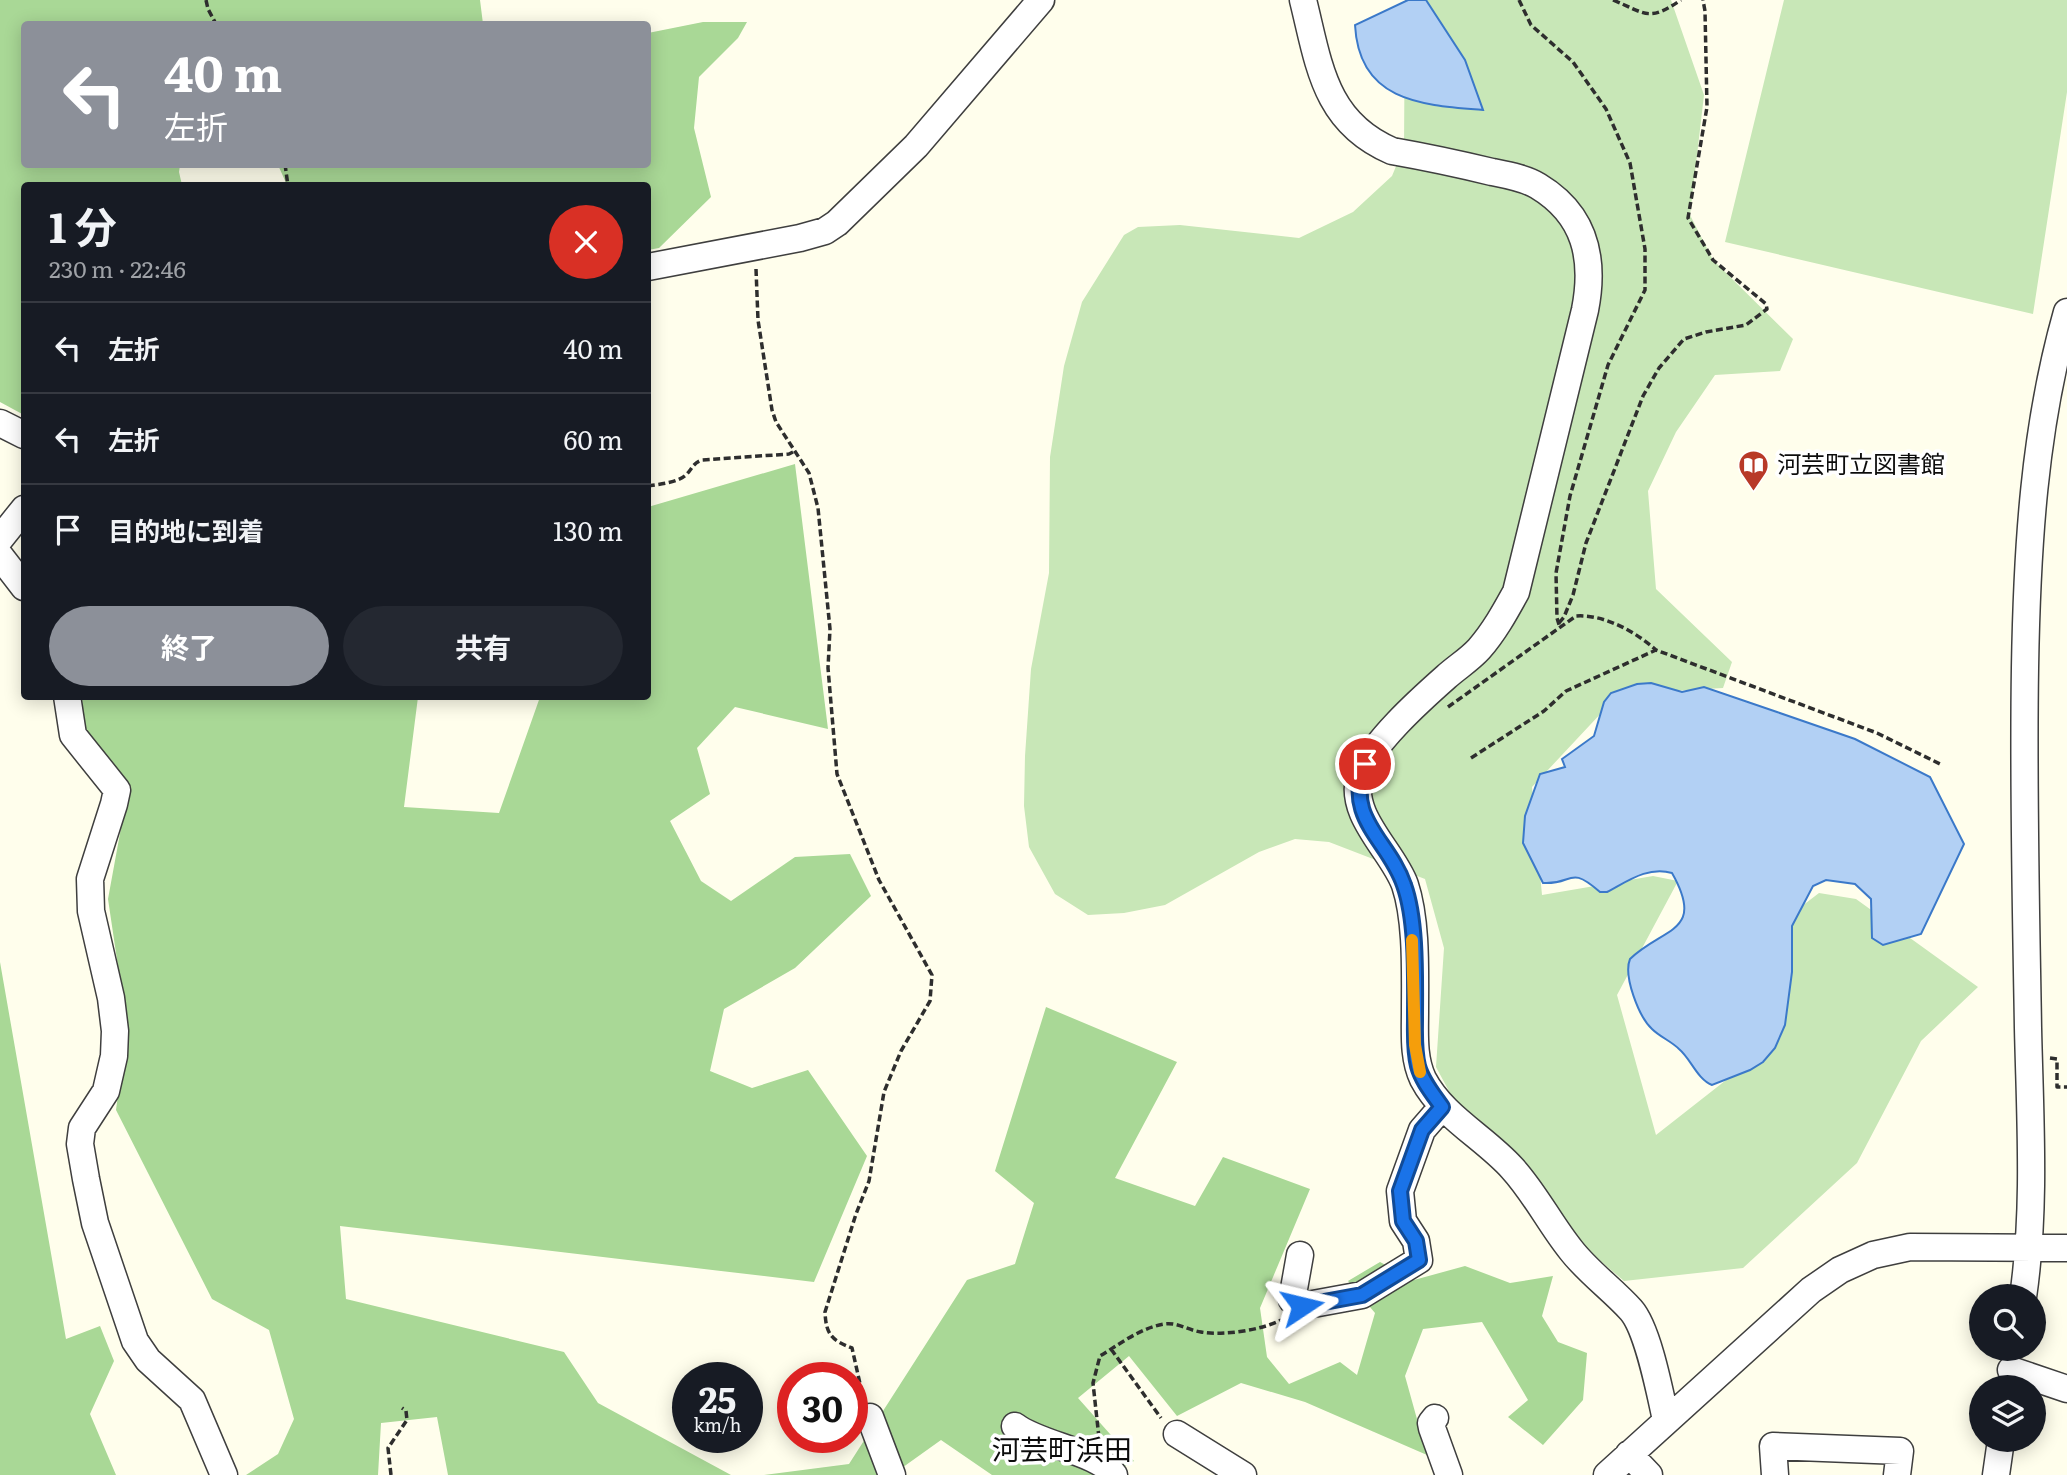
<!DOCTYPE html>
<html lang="ja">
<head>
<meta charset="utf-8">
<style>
  body { margin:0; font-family:Literata,"Noto Sans JP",serif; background:#242831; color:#f1f3f6; height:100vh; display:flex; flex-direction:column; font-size:26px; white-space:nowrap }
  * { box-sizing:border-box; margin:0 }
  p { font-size:23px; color:#9ea1a6 }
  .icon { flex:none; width:38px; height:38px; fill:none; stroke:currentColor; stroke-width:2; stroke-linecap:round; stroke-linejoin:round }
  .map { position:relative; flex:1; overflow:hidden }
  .details { position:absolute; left:21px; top:182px; width:630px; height:518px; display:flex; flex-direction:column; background:#171b24; border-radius:7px; box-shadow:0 4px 18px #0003 }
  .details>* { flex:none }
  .banner { position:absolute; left:21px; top:21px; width:630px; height:147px; border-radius:7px; box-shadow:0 4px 18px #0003; background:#8c9099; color:#fff; overflow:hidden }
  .controls { position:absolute; left:1969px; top:1284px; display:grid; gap:14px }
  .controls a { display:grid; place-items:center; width:77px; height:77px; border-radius:50%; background:#171b24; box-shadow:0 4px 18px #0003; font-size:35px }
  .speed { position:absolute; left:672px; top:1362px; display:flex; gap:14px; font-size:35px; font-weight:700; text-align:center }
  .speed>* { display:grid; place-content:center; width:91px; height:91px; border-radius:50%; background:#171b24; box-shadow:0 4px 18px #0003; line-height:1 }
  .speed small { font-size:18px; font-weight:400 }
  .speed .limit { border:10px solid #d22; background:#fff; color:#111 }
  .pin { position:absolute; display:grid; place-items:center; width:60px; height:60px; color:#fff; margin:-30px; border:4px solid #fff; border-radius:50%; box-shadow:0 2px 7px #0007 }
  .me { position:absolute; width:77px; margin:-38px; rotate:80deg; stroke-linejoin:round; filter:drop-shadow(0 0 5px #0008) }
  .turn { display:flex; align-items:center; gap:24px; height:147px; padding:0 28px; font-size:32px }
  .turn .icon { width:91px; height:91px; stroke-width:2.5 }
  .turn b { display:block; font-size:49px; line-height:60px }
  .round { display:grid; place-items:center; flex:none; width:74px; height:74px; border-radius:37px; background:#242831 }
  .summary { display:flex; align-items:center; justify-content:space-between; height:119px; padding:0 28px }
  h1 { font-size:42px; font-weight:700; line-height:52px }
  .cta { display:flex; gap:14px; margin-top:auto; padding:14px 28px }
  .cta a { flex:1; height:80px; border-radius:42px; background:#8c9099; color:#fff; font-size:28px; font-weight:700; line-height:80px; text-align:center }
  .cta a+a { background:#242831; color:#f1f3f6 }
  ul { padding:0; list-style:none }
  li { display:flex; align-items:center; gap:21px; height:91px; padding:0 28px; border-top:2px solid #363941 }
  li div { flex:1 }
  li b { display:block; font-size:26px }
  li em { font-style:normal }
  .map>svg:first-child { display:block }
  .green { fill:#c8e7b7 }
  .forest { fill:#a9d896 }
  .water { fill:#b2d0f4; stroke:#3b79c9; stroke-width:2 }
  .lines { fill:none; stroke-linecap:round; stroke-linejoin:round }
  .minor-casing { stroke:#3f3f3f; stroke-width:29 }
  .path { stroke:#2e2e2e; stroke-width:3.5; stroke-dasharray:7 3.5; stroke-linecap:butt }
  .minor { stroke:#fff; stroke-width:26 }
  .route-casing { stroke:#114b97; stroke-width:18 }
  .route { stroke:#1a73e8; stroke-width:12 }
  .slow { stroke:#f59e0b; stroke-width:12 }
  .labels { text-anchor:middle; stroke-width:7; stroke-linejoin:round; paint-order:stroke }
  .poi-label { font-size:24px; fill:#0c0c0c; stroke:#fff; text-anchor:start }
  .quarter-label { font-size:28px; fill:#0c0c0c; stroke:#fff }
</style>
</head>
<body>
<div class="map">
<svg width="2067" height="1475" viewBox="0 0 2067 1475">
  <rect width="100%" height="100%" fill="#fffeec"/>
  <!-- green -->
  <path class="green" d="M 1405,0 L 1671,0 L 1704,95 L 1690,215 L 1713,260 L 1793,339 L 1780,371 L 1715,375 L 1676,432 L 1648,491 L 1656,589 L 1732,662 L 1723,688 L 1619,694 L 1532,787 L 1542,895 L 1653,876 L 1678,881 L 1617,995 L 1656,1135 L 1781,1037 L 1789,916 L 1819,893 L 1856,899 L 1978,987 L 1921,1041 L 1857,1163 L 1743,1268 L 1624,1281 L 1571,1236 L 1478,1145 L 1436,1067 L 1444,948 L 1425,879 L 1329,842 L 1295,839 L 1259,852 L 1165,905 L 1124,913 L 1088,915 L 1055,894 L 1029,847 L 1024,806 L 1025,756 L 1031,669 L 1049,573 L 1050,457 L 1064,366 L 1082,302 L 1124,235 L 1138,227 L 1180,225 L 1299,238 L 1353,212 L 1392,176 L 1404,147 Z
    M 1784,0 L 2067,0 L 2067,92 L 2033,314 L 1725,242 Z"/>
  <!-- forest -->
  <path class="forest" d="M 0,0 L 480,0 L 483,24 L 24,24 L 24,164 L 180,165 L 179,172 L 182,185 L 24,186 L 24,415 L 0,402 Z
    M 703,22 L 747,22 L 738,38 L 699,77 L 694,128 L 711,197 L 659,248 L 648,250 L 648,186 L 287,185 L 278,165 L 648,164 L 648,33 Z
    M 795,464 L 828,729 L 735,707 L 697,748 L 710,794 L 670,821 L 701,881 L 731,901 L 795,857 L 850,854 L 871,896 L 795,968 L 724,1009 L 710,1071 L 752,1088 L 808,1070 L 867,1156 L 814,1282 L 340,1226 L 346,1299 L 564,1352 L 598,1403 L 731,1475 L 448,1475 L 437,1417 L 381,1423 L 378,1475 L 246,1475 L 278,1454 L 294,1419 L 269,1330 L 212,1299 L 116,1110 L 127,1027 L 108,899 L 129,784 L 84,734 L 82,697 L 418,697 L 404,807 L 499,813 L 540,697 L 648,696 L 648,507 Z
    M 0,962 L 66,1339 L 100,1326 L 114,1361 L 90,1414 L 116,1475 L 0,1475 Z
    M 1046,1007 L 1177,1062 L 1115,1178 L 1195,1206 L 1223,1157 L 1310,1189 L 1260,1308 L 1267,1357 L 1289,1384 L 1340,1362 L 1357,1375 L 1375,1313 L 1348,1281 L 1380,1262 L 1414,1280 L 1465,1266 L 1510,1283 L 1553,1276 L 1542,1316 L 1558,1342 L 1587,1353 L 1583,1400 L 1543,1445 L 1508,1417 L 1528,1400 L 1482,1322 L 1423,1329 L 1405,1376 L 1427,1455 L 1305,1402 L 1241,1383 L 1177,1416 L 1129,1356 L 1078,1398 L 1134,1461 L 1109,1475 L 992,1475 L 941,1440 L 892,1475 L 764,1475 L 849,1464 L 967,1280 L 1015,1264 L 1034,1203 L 995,1171 Z"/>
  <!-- water -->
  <path class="water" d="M 1408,0 L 1426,0 L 1465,60 L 1483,110 C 1422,105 1359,102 1355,25 Z
    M 1651,683 L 1682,692 L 1704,687 L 1777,712 L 1855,739 L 1930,777 L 1964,844 L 1921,934 L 1883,945 L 1872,938 L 1871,899 L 1855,884 L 1826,880 L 1813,886 L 1792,926 L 1792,972 L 1785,1025 L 1775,1048 L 1763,1062 L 1750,1070 L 1712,1085 C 1697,1079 1691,1059 1679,1049 C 1671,1041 1660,1037 1652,1029 C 1639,1017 1623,976 1630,959 C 1663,927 1706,933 1672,873 C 1648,866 1628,881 1607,892 L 1600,892 C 1568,864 1574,885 1543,883 L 1523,843 L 1525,816 L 1540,774 L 1565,767 L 1562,759 L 1594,736 L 1604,702 L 1611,693 L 1637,684 Z"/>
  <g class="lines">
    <defs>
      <path id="minor" d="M 1303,0 C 1319,64 1324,122 1392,151 C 1426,157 1459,164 1492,172 C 1507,175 1525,178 1538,186 C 1586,215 1595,259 1585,310 L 1516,592 C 1505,612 1494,632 1479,649 C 1469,660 1457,667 1446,677 C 1420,700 1372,743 1360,775 C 1347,815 1393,851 1405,885 C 1417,921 1415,973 1415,1011 C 1415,1034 1413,1058 1423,1079 C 1443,1117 1484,1137 1512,1168 C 1535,1193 1550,1224 1571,1250 C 1588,1272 1612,1289 1631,1310 C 1648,1329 1660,1393 1666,1420
        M 648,267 L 800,238 L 825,231 L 837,223 L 916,146 L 1041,0
        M 0,423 L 24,435
        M 0,539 L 24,509
        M 0,556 L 24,587
        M 67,696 L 73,735 L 117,790 L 114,804 L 90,879 L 91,911 L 111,998 L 115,1031 L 114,1056 L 106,1091 L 82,1128 L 80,1144 L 86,1179 L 95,1223 L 135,1341 L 148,1360 L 192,1400 L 224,1475
        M 1300,1255 L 1292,1300 L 1302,1306 L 1362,1295 L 1419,1260 L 1416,1241 L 1403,1221 L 1400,1191 L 1422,1130 L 1442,1107
        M 2023,1297 C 2036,1208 2030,1117 2028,1028 C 2026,908 2023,788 2025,668 C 2027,548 2034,428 2067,312
        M 2011,1370 L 2067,1389
        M 870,1417 L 892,1475
        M 1435,1418 L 1431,1423 L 1432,1428 L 1449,1475
        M 1015,1426 C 1039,1445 1100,1452 1114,1475
        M 1177,1434 L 1243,1475
        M 1629,1454 L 1649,1475
        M 1607,1475 L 1811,1290 L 1840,1270 L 1873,1255 L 1910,1247 L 2067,1248
        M 1775,1475 L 1773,1446 L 1900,1451 L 1897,1475
        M 1996,1475 L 2001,1440"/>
    </defs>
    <!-- minor casing -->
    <use href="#minor" class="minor-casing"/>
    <!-- path -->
    <path class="path" d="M 206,0 L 208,9 L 216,24
      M 1519,0 L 1531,25 L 1573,62 L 1606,109 L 1630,163 L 1645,249 L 1645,290 L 1608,365 L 1570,496 L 1556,573 L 1557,618 L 1560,628
      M 1613,0 C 1647,14 1648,22 1681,0
      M 285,164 L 288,186
      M 756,269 L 758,320 L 772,410 L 776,422 L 809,473 L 818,508 L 830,629 L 828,668 L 837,774 L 879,880 L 932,975 L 930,1001 L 901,1051 L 884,1092 L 869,1181 L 856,1214 L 825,1312 C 826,1334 831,1340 852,1348 L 863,1397
      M 648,486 C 659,484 677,483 686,475 C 692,469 693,463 702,460 L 789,454 L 795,451
      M 1559,623 L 1564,617 L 1573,595 L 1586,543 L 1643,396 L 1659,368 L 1684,339 L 1706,332 L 1746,325 L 1767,309 L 1766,304 L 1713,260 L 1688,218 L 1707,107 L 1705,11 L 1703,0
      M 1448,707 L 1576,616 C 1604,614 1636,632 1656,650
      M 1471,758 L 1544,711 L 1566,691 L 1656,650 L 1877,733 L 1940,764
      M 2050,1058 L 2057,1059 L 2057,1087 L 2067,1087
      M 1111,1349 L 1161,1418
      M 1099,1438 L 1093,1383 L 1100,1356 C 1120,1344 1140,1328 1164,1324 C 1178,1322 1187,1330 1201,1332 C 1223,1336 1262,1330 1281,1320
      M 391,1475 L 388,1448 L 407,1420 L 406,1411 L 402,1408"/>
    <!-- minor -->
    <use href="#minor" class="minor"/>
  </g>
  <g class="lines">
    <defs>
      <path id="route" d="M 1302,1306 L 1362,1295 L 1419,1260 L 1416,1241 L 1403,1221 L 1400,1191 L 1422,1130 L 1442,1107 C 1433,1094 1422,1081 1418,1066 C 1414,1050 1415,1034 1415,1018 C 1415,979 1417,921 1404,885 C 1389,840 1344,819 1365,764"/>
    </defs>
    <!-- route casing -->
    <use href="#route" class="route-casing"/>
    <!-- route -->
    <use href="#route" class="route"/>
    <!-- slow -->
    <path class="slow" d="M 1412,940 L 1415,1045 L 1420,1072"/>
  </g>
  <!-- icons -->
  <defs>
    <symbol id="library-pin" viewBox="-11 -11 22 30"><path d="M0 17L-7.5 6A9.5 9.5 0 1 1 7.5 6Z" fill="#b83928" stroke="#fff"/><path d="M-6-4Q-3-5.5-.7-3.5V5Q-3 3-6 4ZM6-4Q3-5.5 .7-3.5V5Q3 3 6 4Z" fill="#fff"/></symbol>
  </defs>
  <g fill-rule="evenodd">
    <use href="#library-pin" x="1736" y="448" width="35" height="47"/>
  </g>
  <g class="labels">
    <!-- poi labels -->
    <g class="poi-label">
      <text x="1777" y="473">河芸町立図書館</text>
    </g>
    <!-- quarter labels -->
    <g class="quarter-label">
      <text x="1062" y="1460">河芸町浜田</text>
    </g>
  </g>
</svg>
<div class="controls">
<a><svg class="icon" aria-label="search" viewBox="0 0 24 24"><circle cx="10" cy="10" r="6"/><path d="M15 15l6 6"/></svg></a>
<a><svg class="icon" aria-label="layers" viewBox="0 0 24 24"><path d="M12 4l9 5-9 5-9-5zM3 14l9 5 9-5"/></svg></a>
</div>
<div class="speed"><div>25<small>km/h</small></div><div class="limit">30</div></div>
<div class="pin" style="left:1365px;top:764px;background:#d93025"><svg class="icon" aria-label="arrive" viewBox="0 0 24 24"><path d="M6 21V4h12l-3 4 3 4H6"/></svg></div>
<svg class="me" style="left:1302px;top:1306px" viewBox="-20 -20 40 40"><path d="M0-17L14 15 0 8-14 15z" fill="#1a73e8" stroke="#fff" stroke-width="4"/></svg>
<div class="banner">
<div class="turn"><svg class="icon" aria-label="left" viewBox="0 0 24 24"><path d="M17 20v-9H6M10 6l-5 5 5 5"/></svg><div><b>40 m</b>左折</div></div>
</div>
<section class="details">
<div class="summary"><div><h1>1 分</h1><p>230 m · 22:46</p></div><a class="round" style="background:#d93025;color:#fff"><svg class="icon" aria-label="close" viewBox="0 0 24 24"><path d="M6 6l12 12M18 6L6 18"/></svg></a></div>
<ul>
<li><svg class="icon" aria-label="left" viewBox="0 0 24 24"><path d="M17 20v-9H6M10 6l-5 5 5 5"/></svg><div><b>左折</b></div><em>40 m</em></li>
<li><svg class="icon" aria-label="left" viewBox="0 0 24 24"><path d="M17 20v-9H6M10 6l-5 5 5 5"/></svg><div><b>左折</b></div><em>60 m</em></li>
<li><svg class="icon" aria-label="arrive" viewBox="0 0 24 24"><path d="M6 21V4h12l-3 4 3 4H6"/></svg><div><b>目的地に到着</b></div><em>130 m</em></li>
</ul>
<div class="cta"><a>終了</a><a>共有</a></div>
</section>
</div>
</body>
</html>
